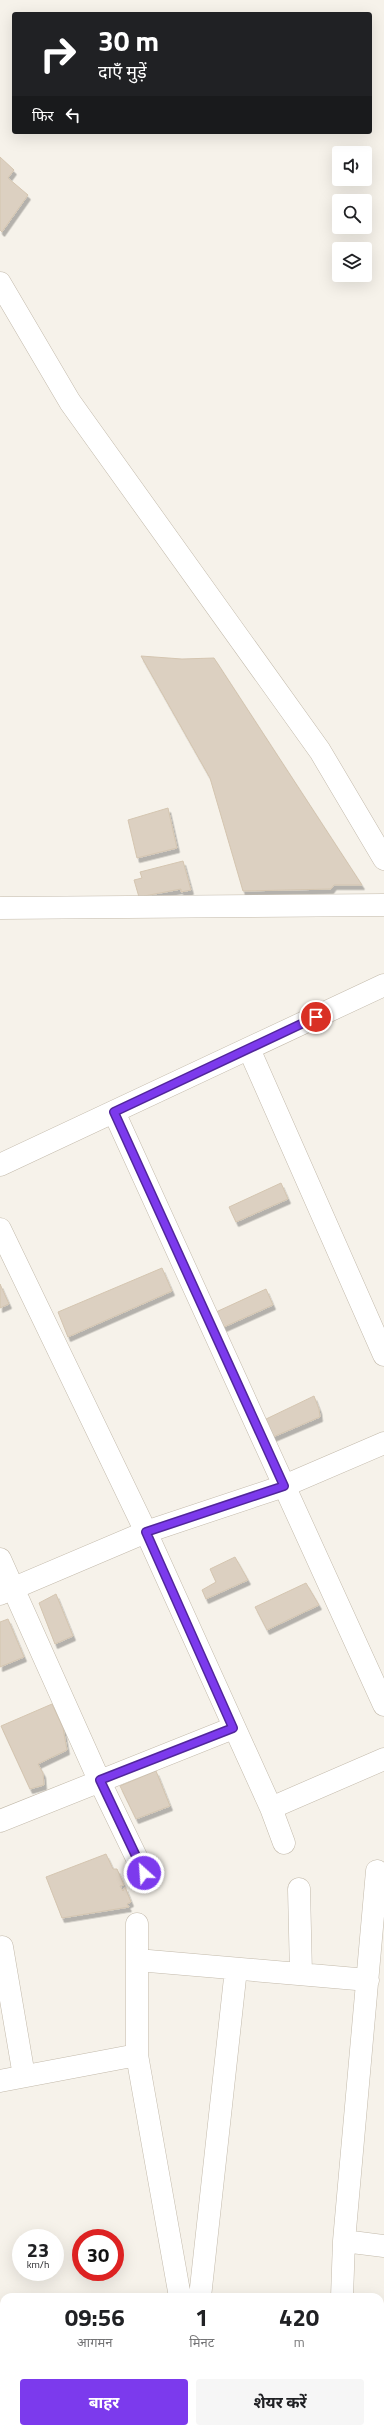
<!DOCTYPE html>
<html lang="hi">
<head>
<meta charset="utf-8">
<style>
  body { margin:0; font-family:"Titillium Web","Noto Sans Devanagari",sans-serif; background:#f6f6f6; color:#202124; height:100vh; display:flex; flex-direction:column; font-size:15px; white-space:nowrap }
  * { box-sizing:border-box; margin:0 }
  p { font-size:13px; color:#757577 }
  .icon { flex:none; width:22px; height:22px; fill:none; stroke:currentColor; stroke-width:2; stroke-linecap:round; stroke-linejoin:round }
  .map { position:relative; flex:1; overflow:hidden }
  .side { position:absolute; left:0px; top:2293px; width:384px; height:140px; display:flex; flex-direction:column; background:#fff; border-radius:12px 12px 0 0; box-shadow:0 4px 16px #0002 }
  .side>* { flex:none }
  .banner { position:absolute; left:12px; top:12px; width:360px; height:122px; border-radius:4px; box-shadow:0 4px 16px #0002; background:#202124; color:#fff; overflow:hidden }
  .tools { position:absolute; left:332px; top:146px; display:grid; gap:8px }
  .tools a { display:grid; place-items:center; width:40px; height:40px; border-radius:4px; background:#fff; box-shadow:0 4px 16px #0002; font-size:20px }
  .speed { position:absolute; left:12px; top:2229px; display:flex; gap:8px; font-size:20px; font-weight:700; text-align:center }
  .speed>* { display:grid; place-content:center; width:52px; height:52px; border-radius:50%; background:#fff; box-shadow:0 4px 16px #0002; line-height:1 }
  .speed small { font-size:10px; font-weight:400 }
  .speed .limit { border:6px solid #d22; background:#fff; color:#111 }
  .pin { position:absolute; display:grid; place-items:center; width:34px; height:34px; color:#fff; margin:-17px; border:2px solid #fff; border-radius:50%; box-shadow:0 1px 4px #0007 }
  .me { position:absolute; width:44px; margin:-22px; rotate:334deg; stroke-linejoin:round; filter:drop-shadow(0 0 3px #0008) }
  .turn { display:flex; align-items:center; gap:14px; height:84px; padding:0 20px; font-size:18px }
  .turn .icon { width:52px; height:52px; stroke-width:2.5 }
  .turn b { display:block; font-size:28px; line-height:34px }
  .then { display:flex; align-items:center; height:38px; padding:0 20px; background:#0003; gap:8px; font-size:15px }
  .eta { display:flex; justify-content:space-evenly; align-items:center; height:68px; text-align:center }
  .eta b { font-size:24px; font-weight:700; line-height:28px }
  .button { display:flex; gap:8px; margin-top:auto; padding:8px 20px }
  .button a { flex:1; height:46px; border-radius:4px; background:#7c3aed; color:#fff; font-size:16px; font-weight:700; line-height:46px; text-align:center }
  .button a+a { background:#f6f6f6; color:#202124 }
  .map>svg:first-child { display:block }
  .building { fill:#dcd0c1; stroke:#d4c5b0; filter:url(#shadow) }
  .lines { fill:none; stroke-linecap:round; stroke-linejoin:round }
  .minor-casing { stroke:#c3baab; stroke-width:23 }
  .minor { stroke:#fff; stroke-width:22 }
  .route-casing { stroke:#51269a; stroke-width:10 }
  .route { stroke:#7c3aed; stroke-width:7 }
</style>
</head>
<body>
<div class="map">
<svg width="384" height="2433" viewBox="0 0 384 2433">
  <defs>
    <filter id="shadow"><feDropShadow dx="2.5" dy="4.5" stdDeviation="0" flood-color="#0004"/></filter>
  </defs>
  <rect width="100%" height="100%" fill="#f6f2ea"/>
  <!-- building -->
  <path class="building" d="M 0,157 L 14,170 L 8,178 L 28,195 L 2,232 L 0,230 Z
    M 141,656 L 182,659 L 214,658 L 362,885 L 334,885 L 331,889 L 243,891 L 210,778 Z
    M 168,808 L 177,848 L 137,858 L 128,820 Z
    M 183,861 L 191,890 L 181,892 L 181,889 L 139,897 L 134,880 L 142,878 L 140,872 Z
    M 281,1183 L 288,1199 L 236,1222 L 229,1207 Z
    M 162,1268 L 172,1291 L 68,1337 L 58,1312 Z
    M 0,1284 L 9,1304 L 0,1308 Z
    M 266,1289 L 273,1305 L 224,1327 L 216,1312 Z
    M 314,1396 L 319,1409 L 320,1417 L 273,1437 L 264,1420 Z
    M 235,1557 L 248,1580 L 206,1599 L 202,1590 L 216,1582 L 210,1569 Z
    M 306,1583 L 319,1605 L 267,1630 L 255,1607 Z
    M 56,1594 L 73,1636 L 55,1644 L 39,1603 Z
    M 8,1619 L 24,1657 L 0,1667 L 0,1622 Z
    M 52,1704 L 63,1728 L 67,1750 L 38,1764 L 43,1773 L 44,1785 L 30,1789 L 1,1726 Z
    M 156,1771 L 170,1806 L 136,1819 L 120,1786 Z
    M 106,1854 L 113,1869 L 117,1869 L 124,1885 L 120,1886 L 123,1891 L 125,1887 L 131,1902 L 127,1904 L 129,1907 L 62,1918 L 46,1877 Z"/>
  <g class="lines">
    <defs>
      <path id="minor" d="M 0,283 L 70,402 L 320,751 L 384,859
        M 0,908 L 384,905
        M 249,1049 L 384,1355
        M 114,1112 L 384,1705
        M 0,1165 L 384,985
        M 0,1229 L 146,1532 L 271,1808 L 284,1843
        M 0,1559 L 99,1780 L 144,1873
        M 0,1594 L 146,1532 L 284,1486 L 384,1443
        M 271,1808 L 384,1759
        M 0,1821 L 233,1728
        M 299,1889 L 301,1974
        M 137,1924 L 137,2055 L 180,2297
        M 2,1947 L 24,2076
        M 137,1960 L 368,1980
        M 0,2081 L 137,2055
        M 344,2241 L 384,2246
        M 200,2297 L 236,1969
        M 342,2297 L 344,2241 L 377,1871
        M 380,2360 L 384,2360
        M 204,2429 L 205,2433"/>
    </defs>
    <!-- minor casing -->
    <use href="#minor" class="minor-casing"/>
    <!-- minor -->
    <use href="#minor" class="minor"/>
  </g>
  <g class="lines">
    <defs>
      <path id="route" d="M 144,1873 L 100,1780 L 233,1728 L 146,1532 L 284,1486 L 114,1112 L 316,1017"/>
    </defs>
    <!-- route casing -->
    <use href="#route" class="route-casing"/>
    <!-- route -->
    <use href="#route" class="route"/>
  </g>
</svg>
<div class="tools">
<a><svg class="icon" aria-label="sound" viewBox="0 0 24 24"><path d="M4 9h4l5-4v14l-5-4H4zM17 9q2 3 0 6"/></svg></a>
<a><svg class="icon" aria-label="search" viewBox="0 0 24 24"><circle cx="10" cy="10" r="6"/><path d="M15 15l6 6"/></svg></a>
<a><svg class="icon" aria-label="layers" viewBox="0 0 24 24"><path d="M12 4l9 5-9 5-9-5zM3 14l9 5 9-5"/></svg></a>
</div>
<div class="speed"><div>23<small>km/h</small></div><div class="limit">30</div></div>
<div class="pin" style="left:316px;top:1017px;background:#d93025"><svg class="icon" aria-label="arrive" viewBox="0 0 24 24"><path d="M6 21V4h12l-3 4 3 4H6"/></svg></div>
<svg class="me" style="left:144px;top:1873px" viewBox="-20 -20 40 40"><circle r="17" fill="#7c3aed" stroke="#fff" stroke-width="3"/><path d="M0-11L8 9 0 5-8 9z" fill="#fff"/></svg>
<div class="banner">
<div class="turn"><svg class="icon" aria-label="right" viewBox="0 0 24 24"><path d="M7 20v-9h11M14 6l5 5-5 5"/></svg><div><b>30 m</b>दाएँ मुड़ें</div></div>
<div class="then">फिर<svg class="icon" aria-label="left" viewBox="0 0 24 24"><path d="M17 20v-9H6M10 6l-5 5 5 5"/></svg></div>
</div>
<section class="side">
<div class="eta">
<div><b>09:56</b><p>आगमन</p></div>
<div><b>1</b><p>मिनट</p></div>
<div><b>420</b><p>m</p></div>
</div>
<div class="button"><a>बाहर</a><a>शेयर करें</a></div>
</section>
</div>
</body>
</html>
